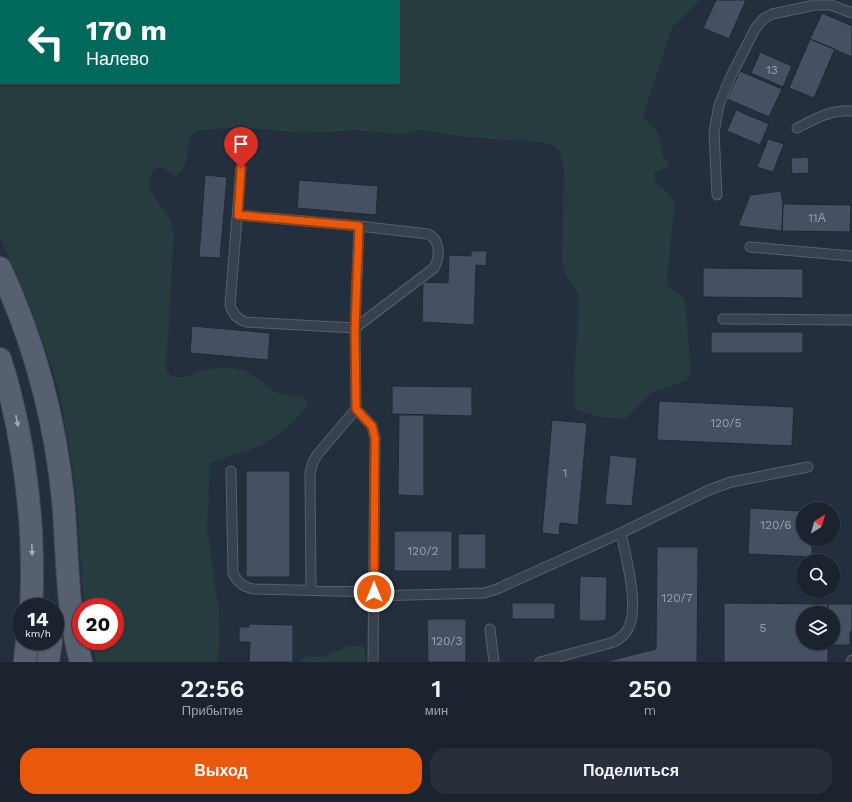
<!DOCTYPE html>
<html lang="ru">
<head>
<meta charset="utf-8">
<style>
  body { margin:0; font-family:"Work Sans",sans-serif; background:#282f3a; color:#f1f3f6; height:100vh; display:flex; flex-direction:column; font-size:15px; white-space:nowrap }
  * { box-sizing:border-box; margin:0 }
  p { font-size:13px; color:#a0a4aa }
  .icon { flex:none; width:22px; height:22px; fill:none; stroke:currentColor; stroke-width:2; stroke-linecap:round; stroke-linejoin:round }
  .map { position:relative; height:662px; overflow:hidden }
  .sheet { display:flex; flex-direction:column; background:#1b232e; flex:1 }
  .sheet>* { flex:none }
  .guide { position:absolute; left:0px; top:0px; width:400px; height:84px; box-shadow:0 1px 3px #0004,0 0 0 1px #39404a; background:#00695c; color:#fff; overflow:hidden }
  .needle { width:26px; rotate:37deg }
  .buttons { position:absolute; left:796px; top:502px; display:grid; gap:8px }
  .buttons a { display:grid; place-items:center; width:44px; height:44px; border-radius:50%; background:#1b232e; box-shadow:0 1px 3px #0004,0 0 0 1px #39404a; font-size:20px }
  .speed { position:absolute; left:12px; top:598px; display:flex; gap:8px; font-size:20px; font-weight:700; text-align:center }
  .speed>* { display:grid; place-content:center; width:52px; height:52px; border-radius:50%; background:#1b232e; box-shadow:0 1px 3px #0004,0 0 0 1px #39404a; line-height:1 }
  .speed small { font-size:10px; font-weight:400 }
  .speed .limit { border:6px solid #d22; background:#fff; color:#111 }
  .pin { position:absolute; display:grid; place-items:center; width:34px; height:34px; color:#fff; margin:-41px -17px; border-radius:50% 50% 50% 0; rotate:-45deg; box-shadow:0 0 4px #0007 }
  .pin .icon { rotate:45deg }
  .me { position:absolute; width:44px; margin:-22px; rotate:0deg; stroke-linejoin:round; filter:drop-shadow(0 0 3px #0008) }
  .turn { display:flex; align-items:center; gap:14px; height:84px; padding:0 20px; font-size:18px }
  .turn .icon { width:52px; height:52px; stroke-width:2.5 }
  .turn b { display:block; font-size:28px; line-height:34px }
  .eta { display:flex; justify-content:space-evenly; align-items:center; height:68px; text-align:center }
  .eta b { font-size:24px; font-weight:600; line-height:28px }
  .button { display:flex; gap:8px; margin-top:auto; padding:8px 20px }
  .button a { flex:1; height:46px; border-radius:16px; background:#ea580c; color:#fff; font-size:16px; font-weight:600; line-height:46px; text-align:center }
  .button a+a { background:#282f3a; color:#f1f3f6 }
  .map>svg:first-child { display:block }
  .green { fill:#263c3f }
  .building { fill:#455162; stroke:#1f2835 }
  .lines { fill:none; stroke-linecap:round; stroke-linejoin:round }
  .lane-casing { stroke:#565f6c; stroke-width:11 }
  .street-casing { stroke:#565f6c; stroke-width:19 }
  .primary-casing { stroke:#414a57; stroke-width:24 }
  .lane { stroke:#38414e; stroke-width:9 }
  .street { stroke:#38414e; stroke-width:17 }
  .primary { stroke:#56606e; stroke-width:22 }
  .oneway { fill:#a1aab7 }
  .route-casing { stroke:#983908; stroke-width:10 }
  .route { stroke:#ea580c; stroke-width:7 }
  .labels { text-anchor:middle; stroke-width:4; stroke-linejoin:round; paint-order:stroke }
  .number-label { font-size:12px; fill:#98a1af }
</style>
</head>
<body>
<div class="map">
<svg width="852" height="662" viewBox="0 0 852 662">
  <rect width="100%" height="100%" fill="#242f3e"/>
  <!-- green -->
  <path class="green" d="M 195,0 L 701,0 L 672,27 L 643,117 L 654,128 L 660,137 L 663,156 L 670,166 L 658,171 L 654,174 L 656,183 L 671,196 L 675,204 L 673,217 L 667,285 L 683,298 L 686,308 L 691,374 L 686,381 L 650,393 L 627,418 C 608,420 594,416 575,409 L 574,378 L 577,338 L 578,294 L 567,278 L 562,264 L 564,168 L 559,149 L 547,143 L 466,137 L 422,130 L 399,134 L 356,130 L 305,133 L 237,127 L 197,131 L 190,138 L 187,159 L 182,171 L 175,176 L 161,167 L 153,170 L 150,181 L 149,189 L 170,219 L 174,234 L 166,373 C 170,374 174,377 178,377 C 185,378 189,375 195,373 C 208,368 224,367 238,369 C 255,371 264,388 280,394 C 291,397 300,393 309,402 C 301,417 278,436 263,444 C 249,451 226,457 210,463 L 207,528 L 219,613 L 220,640 L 217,662 L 97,662 L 91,641 L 115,641 L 115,607 L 84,607 L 77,507 L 72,462 L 60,396 L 52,368 L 31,309 L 0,237 L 0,32 L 1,32 L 1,83 L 399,83 L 399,1 L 194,1 Z
    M 348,646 L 362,646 L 365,649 L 365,662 L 300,662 L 306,656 L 323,657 Z"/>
  <!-- building -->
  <path class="building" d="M 57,0 L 82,0 L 82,1 L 57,1 Z
    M 126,0 L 148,0 L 148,1 L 119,1 Z
    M 716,0 L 746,0 L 729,39 L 703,28 Z
    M 822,13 L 852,26 L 852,57 L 810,39 Z
    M 810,39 L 835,49 L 814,98 L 789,88 Z
    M 760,52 L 792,66 L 783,87 L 751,73 Z
    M 740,71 L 782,89 L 769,117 L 727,99 Z
    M 736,110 L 769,124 L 760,145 L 727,131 Z
    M 768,139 L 784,144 L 773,172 L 757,167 Z
    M 808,157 L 809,173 L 792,174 L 791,158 Z
    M 205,175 L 227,177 L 220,258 L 199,257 Z
    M 299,180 L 378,186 L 376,215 L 297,208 Z
    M 781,191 L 783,204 L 782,231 L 738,226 L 750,195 Z
    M 783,204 L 851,205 L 850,232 L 782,231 Z
    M 471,251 L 487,251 L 486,266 L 476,265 L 474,325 L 422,322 L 423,282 L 448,283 L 449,255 L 471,256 Z
    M 703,268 L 803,269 L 803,298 L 703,297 Z
    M 192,326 L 270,333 L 268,360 L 190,353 Z
    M 711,332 L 803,332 L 803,353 L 711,353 Z
    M 851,357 L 852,357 L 852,385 L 851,385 Z
    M 392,386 L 472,387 L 472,416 L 392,414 Z
    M 659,401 L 794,407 L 792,446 L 657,440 Z
    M 399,415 L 424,415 L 424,496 L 398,495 Z
    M 552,420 L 587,423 L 578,525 L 560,523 L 559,535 L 542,533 Z
    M 610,455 L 637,458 L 632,506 L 605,504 Z
    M 246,471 L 290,471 L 290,577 L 246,577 Z
    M 750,508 L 803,511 L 803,539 L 812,539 L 812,557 L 748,554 Z
    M 394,531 L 452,531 L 452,571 L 394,571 Z
    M 458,534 L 486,534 L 486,569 L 458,569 Z
    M 657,547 L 698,547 L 697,662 L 604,662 L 656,649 Z
    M 580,576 L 607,577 L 606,621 L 579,621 Z
    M 512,603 L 555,603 L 555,619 L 512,619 Z
    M 724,603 L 828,604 L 828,613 L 803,613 L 803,643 L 828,643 L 828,662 L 724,662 Z
    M 828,604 L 852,604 L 852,632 L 850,632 L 850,645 L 828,645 L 828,643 L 833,643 L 833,613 L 828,613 Z
    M 427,619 L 466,619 L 466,662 L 428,662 Z
    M 249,624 L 293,625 L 293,662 L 249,662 L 250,642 L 239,642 L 239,627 L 249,627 Z"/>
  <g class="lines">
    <defs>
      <path id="lane" d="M 797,128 C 815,119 831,109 852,111
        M 717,195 L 714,132 L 719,105 L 730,78 L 755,29 L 763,19 L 772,14 L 815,5 L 831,5 L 852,13
        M 238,215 L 359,226 L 428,234 C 441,240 440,257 434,268 L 355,328 L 246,322 C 237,319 233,314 230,305 L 241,168
        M 359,226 L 355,328 L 356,409 L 372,426 L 375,438 L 373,662
        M 750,247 L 852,256
        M 723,319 L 852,320
        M 231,471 L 233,573 C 238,583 243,587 254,589 L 374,592
        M 311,590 L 310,473 L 313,462 L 317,455 L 356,409
        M 374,596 L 484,593 L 497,589 L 621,533
        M 490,629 L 494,662
        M 540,662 L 614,642 C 621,638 626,634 629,627 C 639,604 626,558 621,533 L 709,490 L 731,482 L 808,467
        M 851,662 L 852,660"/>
      <path id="street" d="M 35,1 L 35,0
        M 0,25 L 1,25"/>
      <path id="primary" d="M 0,268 C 34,341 55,419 63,499 C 68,555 66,608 81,662
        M 0,359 C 18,415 27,472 31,531 C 32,556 33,582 31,607
        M 25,662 L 27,641
        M 48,662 L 51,641"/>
    </defs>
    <!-- lane casing -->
    <use href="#lane" class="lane-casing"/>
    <!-- street casing -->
    <use href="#street" class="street-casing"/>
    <!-- primary casing -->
    <use href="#primary" class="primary-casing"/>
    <!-- lane -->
    <use href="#lane" class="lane"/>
    <!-- street -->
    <use href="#street" class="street"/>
    <!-- primary -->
    <use href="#primary" class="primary"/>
  </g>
  <!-- one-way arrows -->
  <defs><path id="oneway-solid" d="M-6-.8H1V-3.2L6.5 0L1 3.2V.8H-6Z"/></defs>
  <g class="oneway">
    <use href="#oneway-solid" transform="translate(17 421) rotate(79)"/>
    <use href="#oneway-solid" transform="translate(32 550) rotate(88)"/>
  </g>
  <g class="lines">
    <defs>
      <path id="route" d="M 241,168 L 238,215 L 359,226 L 355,328 L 356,409 L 372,426 L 375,438 L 374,592"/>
    </defs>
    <!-- route casing -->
    <use href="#route" class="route-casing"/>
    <!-- route -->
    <use href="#route" class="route"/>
  </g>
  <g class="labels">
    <!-- number labels -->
    <g class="number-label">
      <text x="772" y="74">13</text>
      <text x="817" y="222">11А</text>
      <text x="726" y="427">120/5</text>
      <text x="565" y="477">1</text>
      <text x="776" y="529">120/6</text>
      <text x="423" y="555">120/2</text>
      <text x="677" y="602">120/7</text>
      <text x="763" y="632">5</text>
      <text x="447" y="645">120/3</text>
    </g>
  </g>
</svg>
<div class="buttons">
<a><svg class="needle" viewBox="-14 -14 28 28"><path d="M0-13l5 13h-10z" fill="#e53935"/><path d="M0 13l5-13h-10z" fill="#a0a4aa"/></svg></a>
<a><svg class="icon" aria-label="search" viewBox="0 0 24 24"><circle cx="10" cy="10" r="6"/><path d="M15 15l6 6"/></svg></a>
<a><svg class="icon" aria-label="layers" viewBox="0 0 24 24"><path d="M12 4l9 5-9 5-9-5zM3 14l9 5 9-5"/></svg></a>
</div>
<div class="speed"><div>14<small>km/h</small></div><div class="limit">20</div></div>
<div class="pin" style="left:241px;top:168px;background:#d93025"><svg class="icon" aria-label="arrive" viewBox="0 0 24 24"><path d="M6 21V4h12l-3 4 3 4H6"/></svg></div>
<svg class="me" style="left:374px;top:592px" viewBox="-20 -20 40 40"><circle r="17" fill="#ea580c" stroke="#fff" stroke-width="3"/><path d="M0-11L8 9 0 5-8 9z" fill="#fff"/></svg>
<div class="guide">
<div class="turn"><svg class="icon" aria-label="left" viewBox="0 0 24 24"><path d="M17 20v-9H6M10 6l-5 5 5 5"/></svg><div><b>170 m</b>Налево</div></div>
</div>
</div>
<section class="sheet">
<div class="eta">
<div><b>22:56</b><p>Прибытие</p></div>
<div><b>1</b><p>мин</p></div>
<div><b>250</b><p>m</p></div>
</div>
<div class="button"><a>Выход</a><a>Поделиться</a></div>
</section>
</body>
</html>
